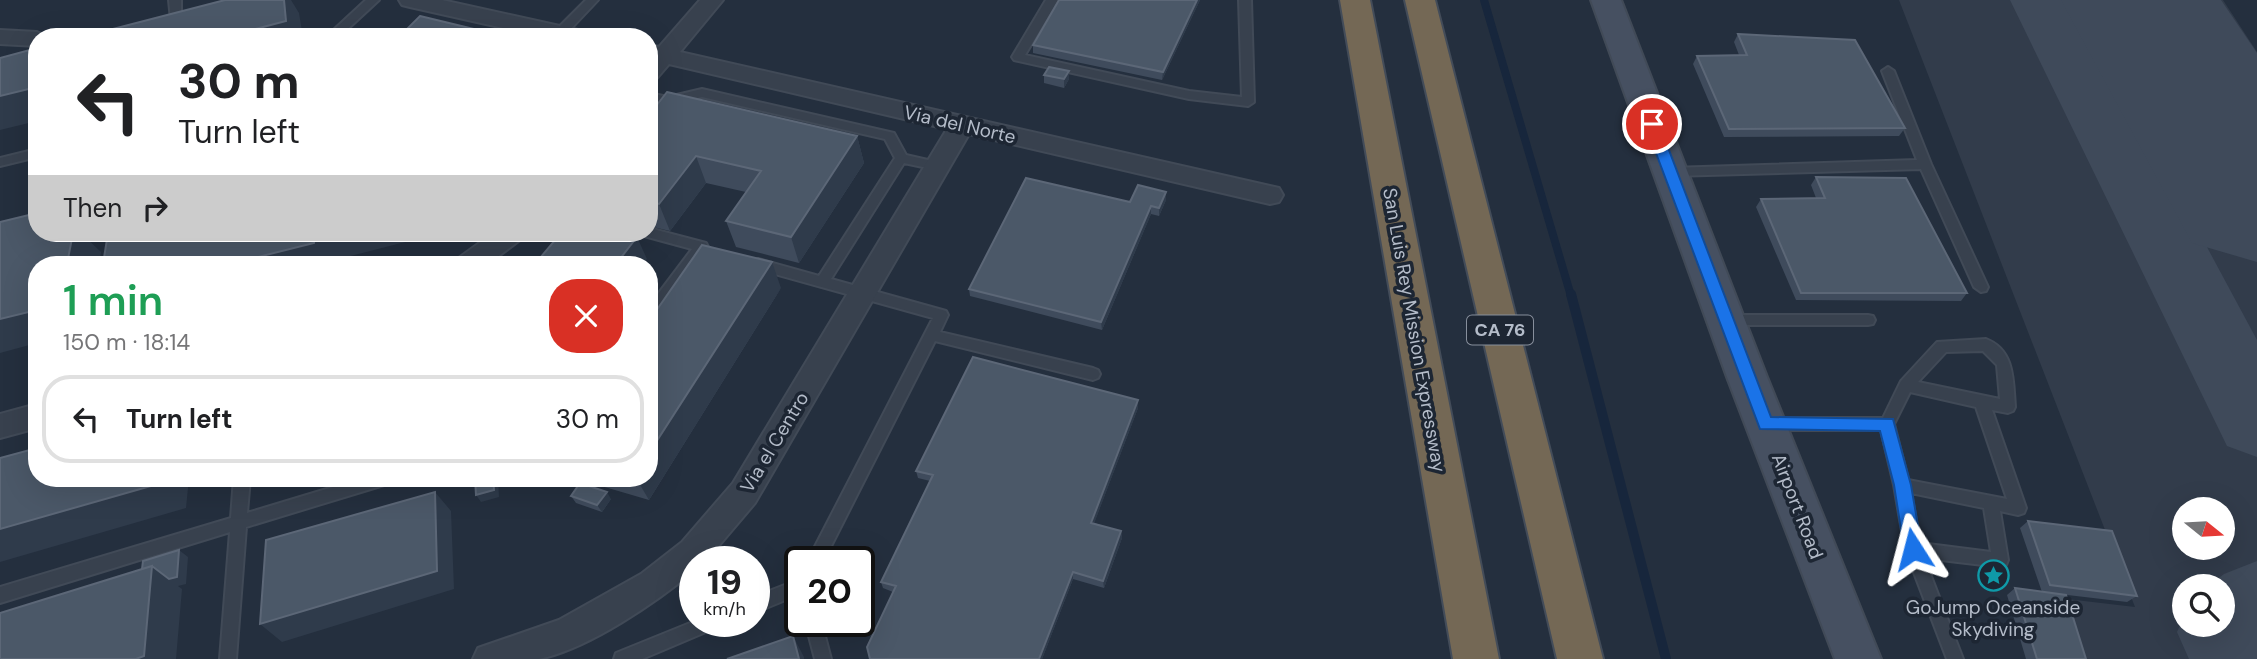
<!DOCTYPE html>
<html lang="en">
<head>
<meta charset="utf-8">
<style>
  body { margin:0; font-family:"DM Sans",sans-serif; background:#f2f2f2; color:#202124; height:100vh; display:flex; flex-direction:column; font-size:26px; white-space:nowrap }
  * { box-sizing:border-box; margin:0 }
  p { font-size:23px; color:#757577 }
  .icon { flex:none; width:38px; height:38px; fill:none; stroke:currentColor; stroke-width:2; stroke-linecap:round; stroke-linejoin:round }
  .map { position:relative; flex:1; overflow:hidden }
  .sheet { position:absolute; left:28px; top:256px; width:630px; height:231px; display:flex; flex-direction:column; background:#fff; border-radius:28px; box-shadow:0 7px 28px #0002 }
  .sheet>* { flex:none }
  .banner { position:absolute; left:28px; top:28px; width:630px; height:214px; border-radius:28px; box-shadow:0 7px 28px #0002; background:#fff; color:#202124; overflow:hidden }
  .needle { width:46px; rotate:108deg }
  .tools { position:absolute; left:2172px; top:497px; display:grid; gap:14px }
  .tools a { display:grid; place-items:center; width:63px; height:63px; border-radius:50%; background:#fff; box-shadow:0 7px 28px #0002; font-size:35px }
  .speed { position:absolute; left:679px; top:546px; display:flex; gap:14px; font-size:35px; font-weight:700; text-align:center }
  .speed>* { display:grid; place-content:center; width:91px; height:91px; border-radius:50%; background:#fff; box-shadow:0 7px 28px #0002; line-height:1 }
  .speed small { font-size:18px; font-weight:400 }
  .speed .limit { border:4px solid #111; border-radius:10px; background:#fff; color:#111 }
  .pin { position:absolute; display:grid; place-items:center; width:60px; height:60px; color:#fff; margin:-30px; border:4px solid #fff; border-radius:50%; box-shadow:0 2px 7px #0007 }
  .me { position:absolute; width:77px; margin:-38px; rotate:351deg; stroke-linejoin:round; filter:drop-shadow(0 0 5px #0008) }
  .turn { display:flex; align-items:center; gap:24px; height:147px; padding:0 35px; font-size:32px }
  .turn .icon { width:91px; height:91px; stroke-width:2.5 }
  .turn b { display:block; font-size:49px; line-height:60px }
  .then { display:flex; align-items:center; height:66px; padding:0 35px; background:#0003; gap:14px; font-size:26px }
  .round { display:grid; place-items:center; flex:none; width:74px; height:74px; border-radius:28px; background:#f2f2f2 }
  .summary { display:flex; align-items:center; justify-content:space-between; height:119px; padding:0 35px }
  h1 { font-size:42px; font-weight:600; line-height:52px; color:#1e9e55 }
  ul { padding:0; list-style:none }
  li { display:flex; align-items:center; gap:21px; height:88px; margin:0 14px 10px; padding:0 21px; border:4px solid #e0e0e0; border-radius:28px }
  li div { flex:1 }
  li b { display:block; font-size:26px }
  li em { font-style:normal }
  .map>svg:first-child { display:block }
  .airport { fill:#323c4b; fill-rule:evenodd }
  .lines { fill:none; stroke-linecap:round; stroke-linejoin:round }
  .stream-far1 { stroke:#17263c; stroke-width:8 }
  .stream { stroke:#17263c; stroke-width:10 }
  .taxiway { fill:#3f4a5a; fill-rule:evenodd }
  .runway { fill:#3f4a5a; fill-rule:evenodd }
  .lane-casing { stroke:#414a57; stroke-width:4 }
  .street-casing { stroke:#414a57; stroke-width:4 }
  .secondary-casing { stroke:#414a57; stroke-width:4 }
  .highway-casing { stroke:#434c59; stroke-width:4 }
  .lane { fill:#38414e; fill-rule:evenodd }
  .street { fill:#38414e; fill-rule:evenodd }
  .secondary { fill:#465061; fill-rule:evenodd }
  .highway { fill:#746855; fill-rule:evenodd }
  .wall { fill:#3f4b5c }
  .shaded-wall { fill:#2f3b4b }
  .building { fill:#4b5868; stroke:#5c6777; stroke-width:2 }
  .route { fill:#1a73e8; stroke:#114b97; stroke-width:2 }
  .labels { text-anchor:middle; stroke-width:7; stroke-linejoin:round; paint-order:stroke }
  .shield { fill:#1d2633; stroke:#878f9c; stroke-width:2 }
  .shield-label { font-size:18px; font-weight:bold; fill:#b4bcc9 }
  .street-label { font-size:19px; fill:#b4bcc9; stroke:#1d2633 }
  .poi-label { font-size:19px; fill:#b4bcc9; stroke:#1d2633 }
</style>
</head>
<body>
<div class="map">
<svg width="2257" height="659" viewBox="0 0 2257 659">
  <rect width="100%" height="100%" fill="#242f3e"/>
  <!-- airport -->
  <path class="airport" d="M 1899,0 L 2223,0 L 2257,52 L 2257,659 L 2083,659 L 2067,599 L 2135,607 ZM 2184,509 L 2222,509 L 2222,548 L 2184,548 ZM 2184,586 L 2222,586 L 2222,625 L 2184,625 Z"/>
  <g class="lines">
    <!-- stream-far1 -->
    <path class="stream-far1" d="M 1484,0 L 1571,296"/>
    <!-- stream -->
    <path class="stream" d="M 1571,294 L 1666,659"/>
    <!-- taxiway -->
    <path class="taxiway" d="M 2010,0 L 2074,0 L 2257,340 L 2257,457 L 2227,446 Z
      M 2094,0 L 2170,0 L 2185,20 L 2176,34 C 2149,42 2140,42 2119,23 C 2107,12 2105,16 2094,0 Z
      M 2257,561 L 2257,659 L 2189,659 L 2177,632 L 2184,616 L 2184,625 L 2222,625 L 2222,586 L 2208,586 L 2224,574 Z"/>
    <!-- runway -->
    <path class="runway" d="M 2061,0 L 2221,0 L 2257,53 L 2257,262 L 2192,243 Z"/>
    <defs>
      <path id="lane" d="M 169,0 L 181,0 L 181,23 L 177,24 L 171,20 Z
        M 366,0 L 379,0 L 339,37 L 326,37 Z
        M 586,0 L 598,0 L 564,36 L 556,36 L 556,30 Z
        M 1046,0 L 1058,0 L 1025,55 L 1189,91 L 1242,97 L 1239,0 L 1251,0 L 1254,102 L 1248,106 L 1189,99 L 1014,60 L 1012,57 Z
        M 1888,67 L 1894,71 L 1931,164 L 1988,287 L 1986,291 L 1981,292 L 1974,287 L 1921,169 L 1671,176 L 1665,172 L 1671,168 L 1917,160 L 1882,71 Z
        M 702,89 L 894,133 L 906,155 L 941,163 L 943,166 L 937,170 L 904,163 L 831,279 L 946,311 L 948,315 L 940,332 L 1093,368 L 1098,370 L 1100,374 L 1098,378 L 1093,380 L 935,341 L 823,562 L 807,562 L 933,318 L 753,268 L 751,264 L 758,259 L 819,276 L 895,158 L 885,139 L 702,97 L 668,105 L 649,101 L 649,93 L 668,97 Z
        M 37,149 L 37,157 L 0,166 L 0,158 Z
        M 649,228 L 706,243 L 708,247 L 654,321 L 649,322 L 649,306 L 692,249 L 644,236 L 643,233 L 649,233 Z
        M 1728,315 L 1868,315 L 1873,316 L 1875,320 L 1873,324 L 1868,325 L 1728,325 L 1723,324 L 1721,320 L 1723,316 Z
        M 1986,339 C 2015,350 2013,381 2015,407 L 2013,411 L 2008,413 L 1992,410 L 2026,508 L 2024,513 L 2018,515 L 2000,511 L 2008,560 L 2006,565 L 2000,567 L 1924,558 L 1963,659 L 1947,659 L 1905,549 L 1894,485 L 1881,430 L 1769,430 L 1764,428 L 1762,424 L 1764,420 L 1769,418 L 1883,418 L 1901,381 L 1937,342 ZM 1983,351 L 1997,365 L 2000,399 L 1918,382 L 1946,352 ZM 1910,392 L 1976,407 L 2007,499 L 1908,480 L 1894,424 ZM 1911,493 L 1984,508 L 1991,552 L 1920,543 Z
        M 234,478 L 250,478 L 247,513 L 363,478 L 392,478 L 389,483 L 384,485 L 246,527 L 236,659 L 220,659 L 230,532 L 0,603 L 0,587 L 231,518 Z
        M 800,579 L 800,594 L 754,613 L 754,597 Z
        M 695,621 L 722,621 L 720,626 L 642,659 L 614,659 L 616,653 Z
        M 805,621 L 821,621 L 831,659 L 815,659 Z"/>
      <path id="street" d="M 399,0 L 442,0 L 578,30 L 586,32 L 589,37 L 544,37 L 410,7 L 402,5 Z
        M 700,0 L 723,0 L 680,52 L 1270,186 L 1279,188 L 1283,195 L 1279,202 L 1270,204 L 969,134 L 755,503 L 705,562 L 695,562 L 695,570 C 657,602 588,649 539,659 C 519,659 494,659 473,659 L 478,648 L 559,620 L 641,574 L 682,542 L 733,483 L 947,129 L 669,64 L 657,78 L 649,81 L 649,45 L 659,47 Z
        M 0,30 L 37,32 L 47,37 L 37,37 L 37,46 L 0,44 Z
        M 493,233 L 524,233 L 520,240 L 488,264 L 456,264 L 460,257 Z
        M 37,404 L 37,428 L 0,438 L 0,414 Z"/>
      <path id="secondary" d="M 1591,0 L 1621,0 L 1767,377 L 1881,659 L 1835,659 L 1727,377 Z"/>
      <path id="highway" d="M 1340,0 L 1370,0 L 1499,659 L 1453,659 Z
        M 1405,0 L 1435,0 L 1603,659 L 1557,659 Z"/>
    </defs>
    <!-- lane casing -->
    <use href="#lane" class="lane-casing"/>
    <!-- street casing -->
    <use href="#street" class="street-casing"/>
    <!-- secondary casing -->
    <use href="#secondary" class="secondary-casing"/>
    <!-- highway casing -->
    <use href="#highway" class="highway-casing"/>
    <!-- lane -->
    <use href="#lane" class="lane"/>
    <!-- street -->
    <use href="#street" class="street"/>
    <!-- secondary -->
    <use href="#secondary" class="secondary"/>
    <!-- highway -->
    <use href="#highway" class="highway"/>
  </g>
  <!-- wall -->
  <path class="wall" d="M 1059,0 L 1200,0 L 1162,80 L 1033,53 L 1033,45 Z
    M 1738,34 L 1905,128 L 1899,136 L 1724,137 L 1693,64 L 1697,56 L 1739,55 L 1734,42 Z
    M 1069,71 L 1069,79 L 1064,88 L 1044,83 L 1044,75 Z
    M 649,115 L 857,136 L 864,163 L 799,263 L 736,247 L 726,221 L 746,192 L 706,183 L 670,231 L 649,226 Z
    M 1816,177 L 1967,293 L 1961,301 L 1796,300 L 1756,207 L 1761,199 L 1816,198 L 1811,185 Z
    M 1166,200 L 1159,216 L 1151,214 L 1102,330 L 970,296 L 969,289 Z
    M 781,288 L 649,500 L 574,478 L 649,478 Z
    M 1138,408 L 1094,523 L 1121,531 L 1122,538 L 1104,588 L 1073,579 L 1042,659 L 870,659 L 893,592 L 883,588 L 881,582 L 930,481 L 918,478 L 916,471 Z
    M 571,496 L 611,499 L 602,512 L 576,503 Z
    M 2028,521 L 2137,596 L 2127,602 L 2042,592 L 2020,528 Z
    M 2015,588 L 2086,659 L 2026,659 L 2007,595 Z"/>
  <!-- shaded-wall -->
  <path class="shaded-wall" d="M 284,0 L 291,0 L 299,13 L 303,37 L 225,37 Z
    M 1197,0 L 1200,0 L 1162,80 L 1163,72 Z
    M 1069,71 L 1069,79 L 1064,88 L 1064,79 Z
    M 37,87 L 37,121 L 0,130 L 0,96 Z
    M 857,136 L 864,163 L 799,263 L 791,237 Z
    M 696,156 L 706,183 L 670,231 L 659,204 Z
    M 1166,192 L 1166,200 L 1159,216 L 1159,208 Z
    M 1151,206 L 1151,214 L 1102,330 L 1101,322 Z
    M 73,233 L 81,233 L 101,252 L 99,264 L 67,264 Z
    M 317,233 L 413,233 L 413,240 L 335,260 L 335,264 L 230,264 Z
    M 637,237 L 647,259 L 642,264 L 616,264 Z
    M 772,262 L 781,288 L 649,500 L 636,478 L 649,478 L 649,453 Z
    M 37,310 L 37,343 L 0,353 L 0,319 Z
    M 1138,400 L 1138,408 L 1092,529 L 1091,523 Z
    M 158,478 L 189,478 L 186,508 L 0,562 L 0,529 Z
    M 493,478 L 498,478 L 499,497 L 481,502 L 476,495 Z
    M 435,492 L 451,511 L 454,589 L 282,642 L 260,624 Z
    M 607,492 L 611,499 L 602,512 L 597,505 Z
    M 1121,531 L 1122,538 L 1104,588 L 1103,581 Z
    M 179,550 L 188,557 L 186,584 L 178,586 L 182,589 L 176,659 L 136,659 L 152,566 Z
    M 1073,572 L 1073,579 L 1042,659 L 1039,659 Z
    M 793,636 L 804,657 L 804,659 L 799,659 Z"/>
  <!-- building -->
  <path class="building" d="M 225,0 L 284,0 L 286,21 L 225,37 L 82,37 Z
    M 1059,0 L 1197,0 L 1163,72 L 1033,45 Z
    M 420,16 L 507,37 L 399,37 Z
    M 1738,34 L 1855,40 L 1905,128 L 1729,129 L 1697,56 L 1747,55 Z
    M 37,48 L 37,87 L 0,96 L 0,58 Z
    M 1049,67 L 1069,71 L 1064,79 L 1044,75 Z
    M 667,92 L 857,136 L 791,237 L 726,221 L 761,171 L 696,156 L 659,204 L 649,202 L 649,115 Z
    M 1816,177 L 1906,178 L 1967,293 L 1801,293 L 1761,199 L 1825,198 Z
    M 1026,178 L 1130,202 L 1138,185 L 1166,192 L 1159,208 L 1151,206 L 1101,322 L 969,289 Z
    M 37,213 L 37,233 L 73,233 L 67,264 L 37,264 L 37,310 L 0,319 L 0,222 Z
    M 108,233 L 317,233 L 315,233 L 314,243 L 230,264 L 103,264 Z
    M 561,233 L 619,233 L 637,237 L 616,264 L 535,264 Z
    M 702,245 L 772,262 L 649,453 L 649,321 Z
    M 973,357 L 1138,400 L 1091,523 L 1121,531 L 1103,581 L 1073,572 L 1039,659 L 870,659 L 867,647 L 896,586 L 881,582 L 933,475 L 916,471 Z
    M 37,448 L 37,478 L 158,478 L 158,484 L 0,529 L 0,458 Z
    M 475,478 L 493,478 L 494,490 L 476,495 Z
    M 580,483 L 607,492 L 597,505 L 571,496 Z
    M 435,492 L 437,571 L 260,624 L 266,540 Z
    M 2028,521 L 2112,531 L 2137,596 L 2050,585 Z
    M 179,550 L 177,577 L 169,579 L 152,566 L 142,569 L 143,561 Z
    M 152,566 L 144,656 L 136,659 L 0,659 L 0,613 Z
    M 2015,588 L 2066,595 L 2086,659 L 2037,659 Z
    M 793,636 L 799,659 L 727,659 Z"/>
  <!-- route -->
  <path class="route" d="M 1652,120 L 1659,124 L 1771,417 L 1893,419 L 1911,485 L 1922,549 L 1919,555 L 1913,557 L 1906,555 L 1904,549 L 1894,485 L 1880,431 L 1760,429 L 1645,124 Z"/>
  <!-- icons -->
  <defs>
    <symbol id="sight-ring" viewBox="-11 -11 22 22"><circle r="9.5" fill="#1d2633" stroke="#0f9aa8" stroke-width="1.5"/><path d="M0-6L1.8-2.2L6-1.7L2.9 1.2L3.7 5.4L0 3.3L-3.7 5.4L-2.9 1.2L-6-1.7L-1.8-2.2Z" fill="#0f9aa8"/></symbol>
  </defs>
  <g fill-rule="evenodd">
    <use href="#sight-ring" x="1976" y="558" width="35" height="35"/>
  </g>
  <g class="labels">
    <!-- shield labels -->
    <rect class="shield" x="1467" y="315.5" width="66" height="29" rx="5"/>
    <g class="shield-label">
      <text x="1500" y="336">CA 76</text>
    </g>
    <!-- street labels -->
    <g class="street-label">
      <text transform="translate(960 124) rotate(13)" y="7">Via del Norte</text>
      <text transform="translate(1415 330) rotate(80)" y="7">San Luis Rey Mission Expressway</text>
      <text transform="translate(774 442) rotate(-59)" y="7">Via el Centro</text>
      <text transform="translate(1798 506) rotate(69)" y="7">Airport Road</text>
    </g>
    <!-- poi labels -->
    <g class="poi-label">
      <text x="1993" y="614">GoJump Oceanside<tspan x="1993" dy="22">Skydiving</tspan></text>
    </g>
  </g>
</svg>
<div class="tools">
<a><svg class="needle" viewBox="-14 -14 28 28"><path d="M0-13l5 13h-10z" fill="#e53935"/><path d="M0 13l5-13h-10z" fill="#757577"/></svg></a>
<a><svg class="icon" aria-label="search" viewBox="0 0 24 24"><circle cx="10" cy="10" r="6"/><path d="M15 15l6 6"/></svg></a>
</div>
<div class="speed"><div>19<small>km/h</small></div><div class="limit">20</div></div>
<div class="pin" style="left:1652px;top:124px;background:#d93025"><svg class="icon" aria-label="arrive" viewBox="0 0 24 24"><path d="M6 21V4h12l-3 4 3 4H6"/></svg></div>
<svg class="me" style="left:1913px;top:549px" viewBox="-20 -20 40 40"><path d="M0-17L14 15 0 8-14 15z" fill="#1a73e8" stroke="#fff" stroke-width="4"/></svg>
<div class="banner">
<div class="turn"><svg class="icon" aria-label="left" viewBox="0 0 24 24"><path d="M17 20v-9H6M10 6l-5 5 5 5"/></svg><div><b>30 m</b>Turn left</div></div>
<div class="then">Then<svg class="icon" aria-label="right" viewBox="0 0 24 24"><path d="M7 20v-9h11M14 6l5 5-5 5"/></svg></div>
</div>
<section class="sheet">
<div class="summary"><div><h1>1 min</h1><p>150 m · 18:14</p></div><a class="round" style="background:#d93025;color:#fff"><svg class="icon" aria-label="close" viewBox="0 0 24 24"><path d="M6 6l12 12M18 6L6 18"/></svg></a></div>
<ul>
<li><svg class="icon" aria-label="left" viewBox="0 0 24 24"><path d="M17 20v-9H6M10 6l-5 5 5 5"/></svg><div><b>Turn left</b></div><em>30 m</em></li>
</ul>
</section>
</div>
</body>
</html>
